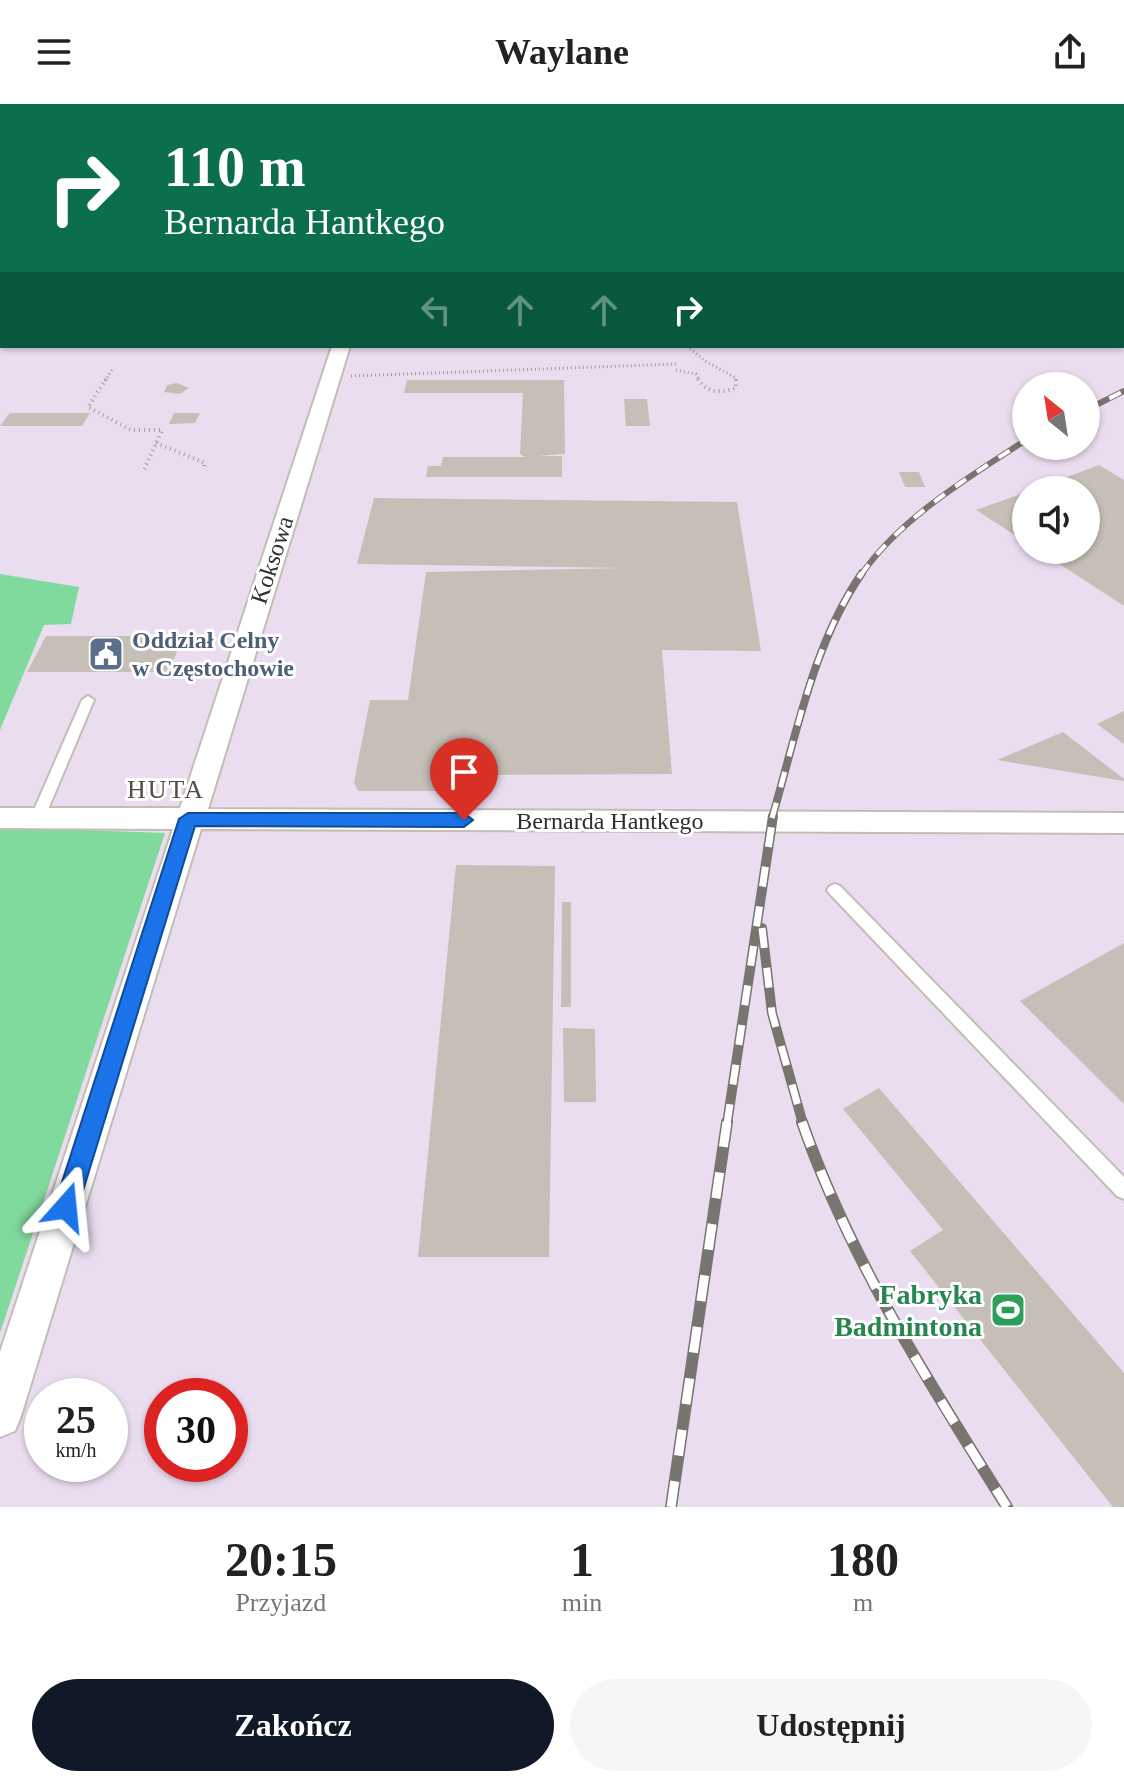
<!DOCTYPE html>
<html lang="pl">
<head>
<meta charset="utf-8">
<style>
  body { margin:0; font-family:Georgia,serif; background:#f6f6f6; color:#222; height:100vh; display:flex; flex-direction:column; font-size:30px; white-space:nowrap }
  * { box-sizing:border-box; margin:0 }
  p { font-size:26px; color:#767676 }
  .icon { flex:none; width:44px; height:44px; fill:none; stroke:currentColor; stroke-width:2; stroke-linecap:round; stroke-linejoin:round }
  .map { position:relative; height:1403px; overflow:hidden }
  .details { display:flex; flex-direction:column; background:#fff; flex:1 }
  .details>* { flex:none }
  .guide { position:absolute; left:0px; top:0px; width:1124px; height:244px; box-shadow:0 2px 6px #0004; background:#0b6e4f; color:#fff; overflow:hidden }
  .needle { width:52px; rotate:330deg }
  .controls { position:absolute; left:1012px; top:268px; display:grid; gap:16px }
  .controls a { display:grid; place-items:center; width:88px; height:88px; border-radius:50%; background:#fff; box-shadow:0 2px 6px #0004; font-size:40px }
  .speed { position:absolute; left:24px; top:1274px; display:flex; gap:16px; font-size:40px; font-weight:700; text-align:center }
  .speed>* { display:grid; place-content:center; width:104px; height:104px; border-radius:50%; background:#fff; box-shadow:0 2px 6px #0004; line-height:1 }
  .speed small { font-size:20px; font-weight:400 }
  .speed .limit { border:12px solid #d22; background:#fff; color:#111 }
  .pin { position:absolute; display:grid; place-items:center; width:68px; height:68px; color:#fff; margin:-82px -34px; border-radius:50% 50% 50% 0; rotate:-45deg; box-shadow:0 0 8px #0007 }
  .pin .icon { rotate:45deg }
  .me { position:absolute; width:88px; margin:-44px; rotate:18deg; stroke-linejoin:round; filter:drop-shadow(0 0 6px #0008) }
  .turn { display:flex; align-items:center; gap:28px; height:168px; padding:0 32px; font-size:36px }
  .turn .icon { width:104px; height:104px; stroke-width:2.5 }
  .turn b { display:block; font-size:56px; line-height:68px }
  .lanes { display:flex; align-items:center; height:76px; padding:0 32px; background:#0003; justify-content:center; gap:40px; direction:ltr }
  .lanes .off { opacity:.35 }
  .eta { display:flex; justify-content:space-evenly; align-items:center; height:136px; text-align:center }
  .eta b { font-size:48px; font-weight:700; line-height:56px }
  .cta { display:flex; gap:16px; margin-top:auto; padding:16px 32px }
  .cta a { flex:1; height:92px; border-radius:48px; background:#111827; color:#fff; font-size:32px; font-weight:700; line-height:92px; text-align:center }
  .cta a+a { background:#f6f6f6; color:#222 }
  header { display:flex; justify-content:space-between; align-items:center; height:104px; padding:0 32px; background:#fff; font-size:36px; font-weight:700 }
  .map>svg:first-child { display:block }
  .industrial { fill:#eaddf0; fill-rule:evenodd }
  .green { fill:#81da9d }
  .building { fill:#c5bfb7 }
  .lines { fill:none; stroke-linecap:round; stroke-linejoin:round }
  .service-casing { stroke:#c3bdb4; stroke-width:4 }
  .minor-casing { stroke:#c3bdb4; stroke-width:4 }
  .path-far1 { stroke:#a29d96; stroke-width:3; stroke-dasharray:1 3; stroke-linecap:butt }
  .path { stroke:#a29d96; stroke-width:4; stroke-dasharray:1 4; stroke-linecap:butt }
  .service { fill:#fff; fill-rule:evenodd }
  .minor { fill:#fff; fill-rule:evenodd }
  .rail-far3-casing { stroke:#78746f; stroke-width:6 }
  .rail-far2-casing { stroke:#78746f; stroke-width:8 }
  .rail-far1-casing { stroke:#78746f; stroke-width:10 }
  .rail-casing { stroke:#78746f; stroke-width:12 }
  .rail-far3 { stroke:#fff; stroke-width:4; stroke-dasharray:13; stroke-linecap:butt }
  .rail-far2 { stroke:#fff; stroke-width:5; stroke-dasharray:16; stroke-linecap:butt }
  .rail-far1 { stroke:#fff; stroke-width:7; stroke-dasharray:20; stroke-linecap:butt }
  .rail { stroke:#fff; stroke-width:9; stroke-dasharray:26; stroke-linecap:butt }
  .route { fill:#1a73e8; stroke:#114b97; stroke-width:2 }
  .labels { text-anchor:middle; stroke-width:6; stroke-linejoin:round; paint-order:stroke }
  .street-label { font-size:24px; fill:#302d2a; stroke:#fff }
  .service-label { font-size:24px; font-weight:bold; fill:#4e5e75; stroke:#fff; text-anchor:start }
  .neighbourhood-label { font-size:26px; letter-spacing:2px; fill:#524e46; stroke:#fff }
  .near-leisure-label { font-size:28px; font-weight:bold; fill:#27864d; stroke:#fff; text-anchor:end }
</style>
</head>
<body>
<header><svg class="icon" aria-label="menu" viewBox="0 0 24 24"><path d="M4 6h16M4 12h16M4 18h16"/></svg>Waylane<svg class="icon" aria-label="share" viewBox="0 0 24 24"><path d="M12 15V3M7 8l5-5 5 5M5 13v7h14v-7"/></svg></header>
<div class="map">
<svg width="1124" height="1403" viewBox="0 0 1124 1403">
  <rect width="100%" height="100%" fill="#f1ebe2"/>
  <!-- industrial -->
  <path class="industrial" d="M 0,0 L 1124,0 L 1124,1403 L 0,1403 ZM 2,2 L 1122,2 L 1122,242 L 2,242 ZM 1026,282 L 1086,282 L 1086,342 L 1026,342 ZM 1026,386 L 1086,386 L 1086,446 L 1026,446 ZM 42,1292 L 110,1292 L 110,1360 L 42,1360 ZM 162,1292 L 230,1292 L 230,1360 L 162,1360 Z"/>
  <!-- green -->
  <path class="green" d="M 0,470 L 79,483 L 71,520 L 44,521 L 0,626 Z
    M 0,723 L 165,729 L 0,1229 Z"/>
  <!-- building -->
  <path class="building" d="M 407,276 L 564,276 L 565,350 L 537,352 L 562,352 L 562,373 L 426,373 L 428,362 L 441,362 L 443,353 L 525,353 L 520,350 L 523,289 L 404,289 Z
    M 177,279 L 189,284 L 180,290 L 164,288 L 167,281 Z
    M 624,295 L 647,295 L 650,322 L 626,322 Z
    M 10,309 L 90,309 L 82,322 L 0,322 Z
    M 174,309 L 200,309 L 195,319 L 169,320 Z
    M 1099,361 L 1124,376 L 1124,502 L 1038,446 L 1086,446 L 1086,386 L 1032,386 Z
    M 899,368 L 919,368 L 925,383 L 905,383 Z
    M 1026,388 L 1026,438 L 976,406 Z
    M 374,394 L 737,398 L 761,547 L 662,546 L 672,670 L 474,671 L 474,687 L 358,687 L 354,678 L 370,596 L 408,596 L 426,468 L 624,464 L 357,460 Z
    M 46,532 L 183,532 L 169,568 L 27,568 Z
    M 1124,607 L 1124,640 L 1097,620 Z
    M 1063,628 L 1124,675 L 1124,677 L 997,656 Z
    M 456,761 L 555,762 L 549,1153 L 418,1153 Z
    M 562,798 L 571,798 L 571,903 L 561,903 Z
    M 1124,839 L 1124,1000 L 1020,897 Z
    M 563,924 L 595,925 L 596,998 L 564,998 Z
    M 879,984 L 1124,1269 L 1124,1403 L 1113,1403 L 910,1147 L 943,1126 L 843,1005 Z"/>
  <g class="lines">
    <defs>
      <path id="service" d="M 822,0 L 1124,0 L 1124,2 L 825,2 Z
        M 88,592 L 94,596 L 44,715 L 37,720 L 32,719 L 30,715 L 82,596 Z
        M 835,780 L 840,782 L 1124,1073 L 1124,1095 L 1117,1092 L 830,790 L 827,786 L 830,782 Z"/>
      <path id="minor" d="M 0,149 L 2,149 L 2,157 L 0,157 Z
        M 332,242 L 350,242 L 208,705 L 1124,709 L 1124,729 L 201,725 L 21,1312 L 15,1327 L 0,1333 L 0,1248 L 173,725 L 0,724 L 0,704 L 180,704 Z"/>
    </defs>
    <!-- service casing -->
    <use href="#service" class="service-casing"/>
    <!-- minor casing -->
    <use href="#minor" class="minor-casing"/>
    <!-- path-far1 -->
    <path class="path-far1" d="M 687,242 L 705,257 L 736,274 L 736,277
      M 676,266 L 696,270 L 699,277
      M 351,272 L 677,260
      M 105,277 L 113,264"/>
    <!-- path -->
    <path class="path" d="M 106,275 L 88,303 L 131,326 L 162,326 L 144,366
      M 698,275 C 708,290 721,289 736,284 L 736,275
      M 156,339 L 205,359 L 204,363"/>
    <!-- service -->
    <use href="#service" class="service"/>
    <!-- minor -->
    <use href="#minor" class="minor"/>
    <defs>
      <path id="rail-far3" d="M 1086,306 L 1124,287
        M 861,471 C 900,414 969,373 1026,336"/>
      <path id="rail-far2" d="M 772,714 C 796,632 813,540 862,469"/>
      <path id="rail-far1" d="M 762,824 L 772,909 L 803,1020
        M 727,1020 L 773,712"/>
      <path id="rail" d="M 802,1018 C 850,1156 930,1280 1007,1403
        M 671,1403 L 727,1018"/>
    </defs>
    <!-- rail-far3 casing -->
    <use href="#rail-far3" class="rail-far3-casing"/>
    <!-- rail-far2 casing -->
    <use href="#rail-far2" class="rail-far2-casing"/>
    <!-- rail-far1 casing -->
    <use href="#rail-far1" class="rail-far1-casing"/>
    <!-- rail casing -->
    <use href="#rail" class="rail-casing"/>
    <!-- rail-far3 -->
    <use href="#rail-far3" class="rail-far3"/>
    <!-- rail-far2 -->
    <use href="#rail-far2" class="rail-far2"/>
    <!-- rail-far1 -->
    <use href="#rail-far1" class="rail-far1"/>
    <!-- rail -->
    <use href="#rail" class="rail"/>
  </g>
  <!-- route -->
  <path class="route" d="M 188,709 L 464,709 L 473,716 L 464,723 L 195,722 L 78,1103 L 74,1111 L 66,1115 L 57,1111 L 54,1103 L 179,715 Z"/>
  <!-- icons -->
  <defs>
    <symbol id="civic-square" viewBox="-11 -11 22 22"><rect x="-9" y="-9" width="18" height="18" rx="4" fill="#5c6f8a" stroke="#fff"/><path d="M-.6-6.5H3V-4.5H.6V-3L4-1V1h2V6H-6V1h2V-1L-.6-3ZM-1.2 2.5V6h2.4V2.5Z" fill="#fff"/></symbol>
    <symbol id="stadium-square" viewBox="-11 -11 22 22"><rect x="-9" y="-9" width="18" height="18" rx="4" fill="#2e9e5b" stroke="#fff"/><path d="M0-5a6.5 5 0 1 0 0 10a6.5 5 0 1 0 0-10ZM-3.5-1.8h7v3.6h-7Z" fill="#fff"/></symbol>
  </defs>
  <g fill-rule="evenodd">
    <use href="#civic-square" x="86" y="530" width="40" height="40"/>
    <use href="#stadium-square" x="988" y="1186" width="40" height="40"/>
  </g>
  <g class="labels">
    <!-- street labels -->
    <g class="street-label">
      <text transform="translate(272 456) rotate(-72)" y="8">Koksowa</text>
      <text x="610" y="725">Bernarda Hantkego</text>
    </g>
    <!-- service labels -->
    <g class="service-label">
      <text x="132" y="544">Oddział Celny<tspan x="132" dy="28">w Częstochowie</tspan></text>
    </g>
    <!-- neighbourhood labels -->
    <g class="neighbourhood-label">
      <text x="166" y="694">HUTA</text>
    </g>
    <!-- near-leisure labels -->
    <g class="near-leisure-label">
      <text x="982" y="1200">Fabryka<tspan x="982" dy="32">Badmintona</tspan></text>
    </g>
  </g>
</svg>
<div class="controls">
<a><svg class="needle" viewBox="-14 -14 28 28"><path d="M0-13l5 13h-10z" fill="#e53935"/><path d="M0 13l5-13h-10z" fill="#767676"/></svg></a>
<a><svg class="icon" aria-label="sound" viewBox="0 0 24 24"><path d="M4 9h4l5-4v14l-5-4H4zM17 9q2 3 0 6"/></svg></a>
</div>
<div class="speed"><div>25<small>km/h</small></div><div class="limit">30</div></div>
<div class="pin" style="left:464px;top:716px;background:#d93025"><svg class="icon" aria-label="arrive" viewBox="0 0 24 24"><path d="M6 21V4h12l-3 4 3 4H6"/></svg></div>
<svg class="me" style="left:66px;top:1103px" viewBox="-20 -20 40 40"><path d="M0-17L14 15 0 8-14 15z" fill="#1a73e8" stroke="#fff" stroke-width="4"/></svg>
<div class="guide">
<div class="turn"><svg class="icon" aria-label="right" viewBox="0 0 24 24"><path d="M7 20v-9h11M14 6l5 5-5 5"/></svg><div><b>110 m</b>Bernarda Hantkego</div></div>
<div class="lanes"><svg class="icon off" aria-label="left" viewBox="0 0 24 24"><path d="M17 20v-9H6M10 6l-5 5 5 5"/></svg><svg class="icon off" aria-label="ahead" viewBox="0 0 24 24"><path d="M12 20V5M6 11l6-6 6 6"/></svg><svg class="icon off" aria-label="ahead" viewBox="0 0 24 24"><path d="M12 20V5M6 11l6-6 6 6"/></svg><svg class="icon" aria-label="right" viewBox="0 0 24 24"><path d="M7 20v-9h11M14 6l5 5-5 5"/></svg></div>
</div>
</div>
<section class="details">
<div class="eta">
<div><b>20:15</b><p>Przyjazd</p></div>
<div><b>1</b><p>min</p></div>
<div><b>180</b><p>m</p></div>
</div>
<div class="cta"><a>Zakończ</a><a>Udostępnij</a></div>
</section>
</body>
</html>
